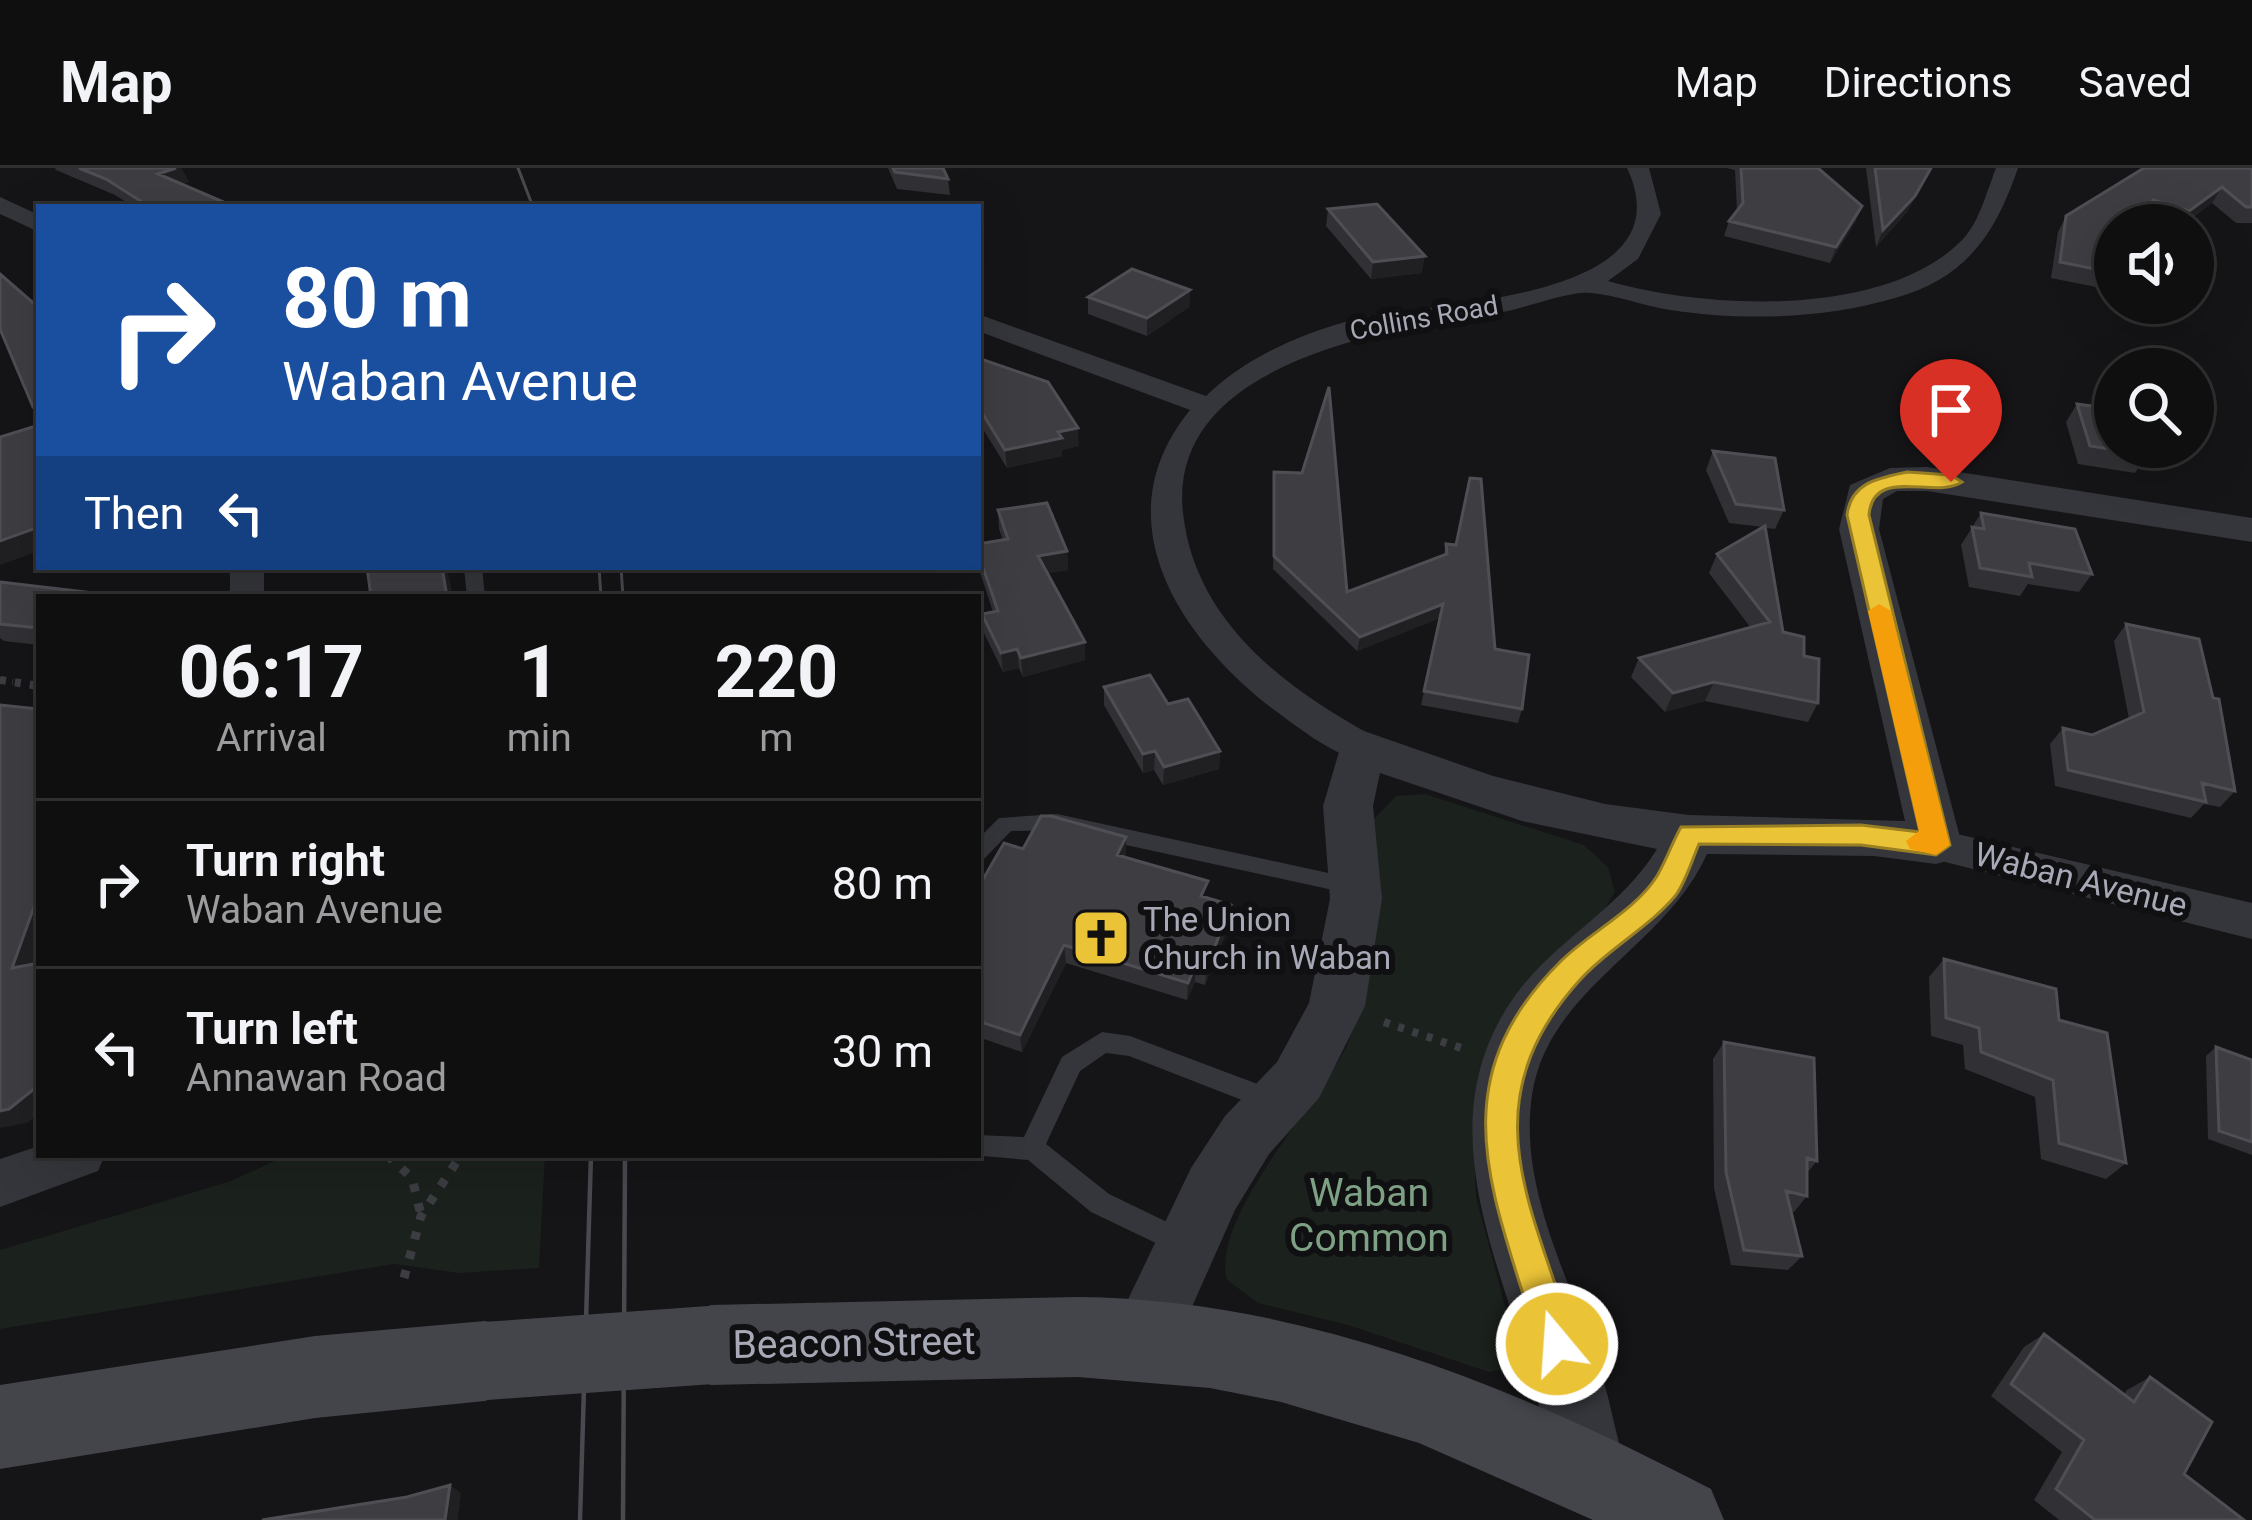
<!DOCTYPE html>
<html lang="en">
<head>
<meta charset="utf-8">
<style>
  body { margin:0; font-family:Roboto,sans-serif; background:#1e1d1e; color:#f1f3f6; height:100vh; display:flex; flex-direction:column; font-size:45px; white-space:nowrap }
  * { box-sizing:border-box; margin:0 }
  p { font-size:39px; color:#9c9c9f }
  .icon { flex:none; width:66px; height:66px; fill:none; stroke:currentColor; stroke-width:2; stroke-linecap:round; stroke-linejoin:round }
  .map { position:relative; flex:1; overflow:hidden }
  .sheet { position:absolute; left:36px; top:426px; width:945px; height:564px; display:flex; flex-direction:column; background:#100f10; border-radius:0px; box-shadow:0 12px 48px #0002,0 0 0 3px #302f30 }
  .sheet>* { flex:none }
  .hud { position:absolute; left:36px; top:36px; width:945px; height:366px; border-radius:0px; box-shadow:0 12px 48px #0002,0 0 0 3px #302f30; background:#1a4fa0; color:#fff; overflow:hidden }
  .controls { position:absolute; left:2094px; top:36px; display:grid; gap:24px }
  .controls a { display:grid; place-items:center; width:120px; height:120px; border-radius:50%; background:#100f10; box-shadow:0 12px 48px #0002,0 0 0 3px #302f30; font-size:60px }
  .pin { position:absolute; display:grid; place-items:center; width:102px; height:102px; color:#fff; margin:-123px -51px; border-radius:50% 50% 50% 0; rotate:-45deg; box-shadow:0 0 12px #0007 }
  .pin .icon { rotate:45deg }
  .me { position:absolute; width:132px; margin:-66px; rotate:342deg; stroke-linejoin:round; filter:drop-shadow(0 0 9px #0008) }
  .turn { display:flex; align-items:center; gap:42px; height:252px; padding:0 48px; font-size:54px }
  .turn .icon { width:156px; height:156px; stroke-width:2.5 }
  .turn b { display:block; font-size:84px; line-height:102px }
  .then { display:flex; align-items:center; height:114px; padding:0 48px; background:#0003; gap:24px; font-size:45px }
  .eta { display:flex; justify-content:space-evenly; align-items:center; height:204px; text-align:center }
  .eta b { font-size:72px; font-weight:700; line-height:84px }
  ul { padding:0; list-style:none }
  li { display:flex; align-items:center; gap:36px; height:168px; padding:0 48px; border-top:3px solid #302f30 }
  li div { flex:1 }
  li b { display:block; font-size:45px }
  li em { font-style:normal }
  header { display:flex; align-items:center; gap:72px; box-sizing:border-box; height:168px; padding:0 60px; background:#100f10; border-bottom:3px solid #302f30 }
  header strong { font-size:57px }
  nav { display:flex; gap:66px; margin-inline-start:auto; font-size:42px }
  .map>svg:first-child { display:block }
  .green { fill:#1b211c }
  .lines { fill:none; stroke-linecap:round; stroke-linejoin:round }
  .path-far2 { stroke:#3c3d42; stroke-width:6; stroke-dasharray:4.5 8; stroke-linecap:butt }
  .path-far1 { stroke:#3c3d42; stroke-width:8; stroke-dasharray:6 9; stroke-linecap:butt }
  .path { stroke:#3c3d42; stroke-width:9; stroke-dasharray:8 12; stroke-linecap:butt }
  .service { fill:#35363b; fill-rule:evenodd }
  .minor { fill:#35363b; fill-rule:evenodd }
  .tertiary { fill:#35363b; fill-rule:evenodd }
  .secondary { fill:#44454b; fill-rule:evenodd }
  .tram-far1 { stroke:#494950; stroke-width:3 }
  .tram { stroke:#494950; stroke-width:4.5 }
  .secondary-bridge { stroke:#44454b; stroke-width:78 }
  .wall { fill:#313034 }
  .shaded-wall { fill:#201f22 }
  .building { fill:#3e3d42; stroke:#4e4e54; stroke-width:3 }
  .route { fill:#ebc337; stroke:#997f24; stroke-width:3 }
  .slow { fill:#f59e0b }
  .labels { text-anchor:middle; stroke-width:12; stroke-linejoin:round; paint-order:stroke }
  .far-street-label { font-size:27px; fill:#a7aab6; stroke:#100f11 }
  .street-label { font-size:33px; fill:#a7aab6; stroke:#100f11 }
  .poi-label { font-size:33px; fill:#a7aab6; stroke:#100f11; text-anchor:start }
  .near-park-label { font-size:39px; fill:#7ea084; stroke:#100f11 }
  .near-street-label { font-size:39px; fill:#a7aab6; stroke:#100f11 }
</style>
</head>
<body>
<header>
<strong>Map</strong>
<nav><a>Map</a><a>Directions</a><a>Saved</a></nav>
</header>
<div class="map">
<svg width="2252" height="1352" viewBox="0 0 2252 1352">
  <rect width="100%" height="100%" fill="#151416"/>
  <!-- green -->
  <path class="green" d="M 1425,626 L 1584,677 L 1608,699 L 1615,724 L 1473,964 L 1476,1029 L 1514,1172 L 1512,1189 L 1503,1201 L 1489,1204 L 1348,1157 L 1258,1135 L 1227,1112 C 1210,1049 1319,936 1347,877 C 1373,822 1365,719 1369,656 L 1396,628 Z
    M 288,987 L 545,987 L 539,1100 L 459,1105 L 394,1096 L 0,1161 L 0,1082 L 231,1013 Z"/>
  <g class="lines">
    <!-- path-far2 -->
    <path class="path-far2" d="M 0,512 L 13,514"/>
    <!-- path-far1 -->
    <path class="path-far1" d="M 0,512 L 39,518
      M 1384,854 L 1461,880"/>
    <!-- path -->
    <path class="path" d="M 387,987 L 412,1010 L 421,1047
      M 404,1110 L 421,1048 L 461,987"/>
    <!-- service -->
    <path class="service" d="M 464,399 L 482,399 L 485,429 L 467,429 Z
      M 1057,646 L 1356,711 L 1364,713 L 1367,719 L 1364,725 L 1356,727 L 1057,662 L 1011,663 L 985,690 L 978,692 L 978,671 L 999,650 Z
      M 1102,864 L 1130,868 L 1284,926 L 1287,934 L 1284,942 L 1275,945 L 1129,888 L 1106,885 L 1080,903 L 1046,976 L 1109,1026 L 1192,1066 L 1196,1075 L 1192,1084 L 1183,1088 L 1091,1044 L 1028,992 L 971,987 L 978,987 L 978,967 L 1024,969 L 1062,889 Z"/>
    <!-- minor -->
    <path class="minor" d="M 1627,0 L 1649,0 L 1661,46 L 1638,91 L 1608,113 C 1705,141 1881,150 1959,75 C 1979,57 1986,25 1996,0 L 2018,0 C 1995,67 1966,110 1895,130 C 1824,151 1743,153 1670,142 C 1644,138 1617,127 1591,125 C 1571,122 1526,140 1503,144 C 1397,159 1166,192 1183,345 C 1195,454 1285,520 1375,569 L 1381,579 L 1375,589 L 1361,593 C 1329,584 1300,561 1273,541 C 1179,469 1101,351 1190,242 L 978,163 L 978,146 L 1206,228 C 1245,190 1300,166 1352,152 C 1426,133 1691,136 1627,0 Z
      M 0,29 L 39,47 L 39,64 L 0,46 Z
      M 230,399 L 264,399 L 264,429 L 230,429 Z
      M 1936,661 L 2252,735 L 2252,771 L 1921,688 L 1915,677 L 1921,666 Z
      M 39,978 L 39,987 L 105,987 L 98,1003 L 0,1039 L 0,991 Z"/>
    <!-- tertiary -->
    <path class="tertiary" d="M 1927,299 L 2252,350 L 2252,374 L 1927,323 L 1897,323 L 1883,331 L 1879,361 L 1962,677 L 1954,691 L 1936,696 L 1874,688 L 1707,686 C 1665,780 1548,820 1532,927 C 1516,1038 1590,1141 1612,1246 C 1615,1261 1623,1284 1621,1300 C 1620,1308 1614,1318 1611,1326 L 1585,1336 L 1559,1326 C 1543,1286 1543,1242 1530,1201 C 1492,1077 1429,945 1517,825 C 1557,771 1621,740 1657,681 L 1522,653 L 1380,605 L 1373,638 L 1382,731 L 1365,838 L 1319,930 L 1269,986 L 1235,1042 L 1167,1195 L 1143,1205 L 1119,1195 L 1109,1171 L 1191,1000 L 1225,948 L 1277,894 L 1309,835 L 1330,731 L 1323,638 L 1344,567 L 1361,562 L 1493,608 L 1605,636 L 1689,647 L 1905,653 L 1839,361 L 1850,317 L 1890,300 Z"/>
    <!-- secondary -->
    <path class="secondary" d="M 1078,1129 C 1302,1131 1516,1219 1711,1321 L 1724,1352 L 1593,1352 L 1419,1275 L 1281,1234 L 1210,1220 L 1078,1209 L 711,1217 L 683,1205 L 671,1177 L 683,1149 L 711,1137 Z
      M 485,1153 L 514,1164 L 525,1193 L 514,1222 L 485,1233 L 315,1250 L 0,1301 L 0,1217 L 315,1168 Z"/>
    <!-- tram-far1 -->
    <path class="tram-far1" d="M 518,0 L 533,39
      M 599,399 L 601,429
      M 621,399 L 623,429"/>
    <!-- tram -->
    <path class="tram" d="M 580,1352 L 591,987
      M 623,1352 L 625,987"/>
    <!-- secondary-bridge -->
    <path class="secondary-bridge" d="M 485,1193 L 711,1177"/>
  </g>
  <!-- wall -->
  <path class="wall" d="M 55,0 L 181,0 L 189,14 L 182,16 L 235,39 L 134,39 L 115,27 L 56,2 Z
    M 888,0 L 943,0 L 948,11 L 950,27 L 897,21 Z
    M 1726,0 L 1818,0 L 1856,53 L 1830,95 L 1724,68 L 1729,53 L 1737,43 L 1735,2 Z
    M 1866,0 L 1931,0 L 1907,44 L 1876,79 Z
    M 2252,0 L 2252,55 L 2236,55 L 2212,35 L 2182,57 L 2172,57 L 2149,50 L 2115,57 L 2115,115 L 2111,122 L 2051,110 L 2058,64 L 2066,48 Z
    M 1328,41 L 1422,105 L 1371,111 L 1326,58 Z
    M 1190,122 L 1189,139 L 1147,168 L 1088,146 L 1088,129 Z
    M 978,190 L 1079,278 L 1062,282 L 1062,288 L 1007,300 L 978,253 Z
    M 2077,236 L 2147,287 L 2135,305 L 2078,296 L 2066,254 Z
    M 1713,283 L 1784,342 L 1775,361 L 1766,360 L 1783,464 L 1804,488 L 1818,535 L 1808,554 L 1705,533 L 1665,544 L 1631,509 L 1639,490 L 1751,460 L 1709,405 L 1717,386 L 1763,359 L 1729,355 L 1706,302 Z
    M 1274,304 L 1302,305 L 1347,424 L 1444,387 L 1446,376 L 1522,541 L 1518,555 L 1421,537 L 1440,450 L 1357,483 L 1273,401 Z
    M 998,342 L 1067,383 L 1068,402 L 1047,405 L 1085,474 L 1085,492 L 1023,509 L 1019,500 L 1003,504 L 984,465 L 982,446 L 993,444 L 978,398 L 978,376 L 1003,372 L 999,361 Z
    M 1981,345 L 2092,406 L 2079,424 L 2028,416 L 2020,428 L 1969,419 L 1961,377 Z
    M 0,414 L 39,429 L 39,477 L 4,473 L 0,470 Z
    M 2126,456 L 2235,623 L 2220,639 L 2204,636 L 2191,650 L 2055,618 L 2050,576 L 2063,560 L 2092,567 L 2129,551 L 2114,473 Z
    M 1104,519 L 1168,536 L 1220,583 L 1219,601 L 1163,617 L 1154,602 L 1143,605 L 1104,537 Z
    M 1023,681 L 1126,687 L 1125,689 L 1207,730 L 1231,737 L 1230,755 L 1205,817 L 1195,814 L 1187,832 L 1066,795 L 1022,884 L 978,869 L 978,720 Z
    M 1944,791 L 2126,995 L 2106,1011 L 2041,991 L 2035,929 L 1965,901 L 1963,877 L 1931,868 L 1929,809 Z
    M 1724,874 L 1817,993 L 1807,1005 L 1807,1028 L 1794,1044 L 1791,1043 L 1802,1088 L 1788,1102 L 1731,1097 L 1714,1020 L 1713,891 Z
    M 2216,879 L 2252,892 L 2252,987 L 2208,971 L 2206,888 Z
    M 2044,1166 L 2124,1226 L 2127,1222 L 2150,1209 L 2184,1306 L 2244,1352 L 2059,1352 L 2034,1332 L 2062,1284 L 1991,1228 L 2024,1179 Z"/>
  <!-- shaded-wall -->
  <path class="shaded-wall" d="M 176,0 L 181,0 L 189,14 L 167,22 L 158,6 Z
    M 1931,0 L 1907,44 L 1876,79 L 1883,62 Z
    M 2222,19 L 2212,35 L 2180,57 L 2189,43 Z
    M 1862,38 L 1856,53 L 1830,95 L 1836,79 Z
    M 1425,88 L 1422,105 L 1371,111 L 1373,94 Z
    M 1190,122 L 1189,139 L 1147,168 L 1147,150 Z
    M 1078,260 L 1079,278 L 1062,282 L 1062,288 L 1007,300 L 1005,282 L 1058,264 Z
    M 39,359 L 39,383 L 0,397 L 0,373 Z
    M 1067,383 L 1068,402 L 1039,407 L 1038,388 Z
    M 442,399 L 447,399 L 453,429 L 447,429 Z
    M 1443,436 L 1440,450 L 1357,483 L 1360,469 Z
    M 1085,474 L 1085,492 L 1023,509 L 1021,490 Z
    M 1017,481 L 1019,500 L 1003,504 L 1001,485 Z
    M 1714,514 L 1705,533 L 1665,544 L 1673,525 Z
    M 1155,583 L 1154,602 L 1143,605 L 1143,586 Z
    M 1220,583 L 1219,601 L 1163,617 L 1164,599 Z
    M 1126,669 L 1126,687 L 1117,705 L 1117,687 Z
    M 39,725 L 39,784 L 28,815 L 12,800 Z
    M 1231,737 L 1230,755 L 1205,817 L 1207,799 Z
    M 1064,777 L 1066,795 L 1022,884 L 1020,867 Z
    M 1196,796 L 1195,814 L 1187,832 L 1188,815 Z
    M 39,917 L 39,945 L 27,955 L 0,960 L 0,943 Z
    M 450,1317 L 461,1325 L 458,1352 L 445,1352 Z"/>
  <!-- building -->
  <path class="building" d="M 79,0 L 176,0 L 158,6 L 235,39 L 150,39 L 106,11 Z
    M 893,0 L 943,0 L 948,11 L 895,4 Z
    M 1741,0 L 1818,0 L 1862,38 L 1836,79 L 1729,53 L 1743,35 Z
    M 1875,0 L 1931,0 L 1915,28 L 1883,62 Z
    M 2144,0 L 2252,0 L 2252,39 L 2246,39 L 2222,19 L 2189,43 L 2153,32 L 2147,57 L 2115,57 L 2115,105 L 2060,94 L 2066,48 Z
    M 1377,36 L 1425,88 L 1373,94 L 1328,41 Z
    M 1132,101 L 1190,122 L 1147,150 L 1088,129 Z
    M 0,106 L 39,140 L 39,237 L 33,239 L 0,161 Z
    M 978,190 L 1048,214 L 1078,260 L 1058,264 L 1062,270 L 1005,282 L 978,238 Z
    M 1329,219 L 1347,424 L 1447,386 L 1446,376 L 1456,377 L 1470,310 L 1481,311 L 1495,481 L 1529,487 L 1522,541 L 1424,523 L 1443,436 L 1360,469 L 1274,388 L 1274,304 L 1302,305 Z
    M 2077,236 L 2115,241 L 2115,279 L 2145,279 L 2147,287 L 2090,278 Z
    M 39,257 L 39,359 L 0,373 L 0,269 Z
    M 1713,283 L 1775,290 L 1784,342 L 1736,336 Z
    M 1047,335 L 1067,383 L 1038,388 L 1085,474 L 1021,490 L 1017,481 L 1001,485 L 982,446 L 998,443 L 978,385 L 978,376 L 1008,371 L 998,342 Z
    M 1981,345 L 2075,361 L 2092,406 L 2029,395 L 2032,409 L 1980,400 L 1972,359 L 1984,361 Z
    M 1765,358 L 1783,464 L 1804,469 L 1804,488 L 1819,491 L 1818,535 L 1714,514 L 1673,525 L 1639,490 L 1770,454 L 1717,386 Z
    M 367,399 L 442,399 L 447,429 L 371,429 Z
    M 0,414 L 128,429 L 39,429 L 39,460 L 0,456 Z
    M 2126,456 L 2199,471 L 2213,530 L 2219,531 L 2235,623 L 2202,615 L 2206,634 L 2068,602 L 2063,560 L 2092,567 L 2144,544 Z
    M 1150,507 L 1168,536 L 1188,531 L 1220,583 L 1164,599 L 1155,583 L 1143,586 L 1104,519 Z
    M 0,537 L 39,541 L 39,725 L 12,800 L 39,795 L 39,917 L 9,941 L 0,943 Z
    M 1041,648 L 1051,648 L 1126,669 L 1117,687 L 1208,713 L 1201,728 L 1231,737 L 1207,799 L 1196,796 L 1188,815 L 1064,777 L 1020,867 L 978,853 L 978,720 L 1004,675 L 1023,681 Z
    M 1944,791 L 2056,821 L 2059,852 L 2107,865 L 2126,995 L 2059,975 L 2053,912 L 1981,884 L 1979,860 L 1946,850 Z
    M 1724,874 L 1814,890 L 1817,993 L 1807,990 L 1807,1028 L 1786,1023 L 1802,1088 L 1744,1082 L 1726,1004 Z
    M 2216,879 L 2252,892 L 2252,974 L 2219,963 Z
    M 2044,1166 L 2134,1234 L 2150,1209 L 2212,1254 L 2184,1306 L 2244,1352 L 2095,1352 L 2056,1321 L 2084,1272 L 2011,1216 Z
    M 450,1317 L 445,1352 L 262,1352 L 407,1329 Z"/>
  <!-- route -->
  <path class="route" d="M 1907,304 L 1951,307 L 1962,314 C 1936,332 1873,297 1869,347 L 1950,677 L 1936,687 L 1861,677 L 1699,676 C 1692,692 1686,713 1676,727 C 1649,760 1607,781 1579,813 C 1468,937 1533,1038 1575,1176 L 1570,1189 L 1557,1194 L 1544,1189 L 1538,1176 C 1497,1031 1434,918 1561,793 C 1589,765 1636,742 1657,708 C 1666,693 1672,675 1681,659 L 1861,657 L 1920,664 L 1847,347 C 1851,314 1879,310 1907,304 Z"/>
  <!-- slow -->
  <path class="slow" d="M 1879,436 L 1891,443 L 1950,677 L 1936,687 L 1910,681 L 1906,673 L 1919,663 L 1868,443 Z"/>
  <!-- icons -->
  <defs>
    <symbol id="church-square" viewBox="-11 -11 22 22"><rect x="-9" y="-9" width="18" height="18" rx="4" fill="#ebc337" stroke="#100f11"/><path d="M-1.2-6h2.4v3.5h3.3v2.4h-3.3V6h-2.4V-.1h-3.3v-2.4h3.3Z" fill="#111"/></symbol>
  </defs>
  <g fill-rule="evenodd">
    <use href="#church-square" x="1068" y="737" width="66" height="66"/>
  </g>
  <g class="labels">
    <!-- far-street labels -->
    <g class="far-street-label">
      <text transform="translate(1424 150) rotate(-10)" y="9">Collins Road</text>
    </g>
    <!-- street labels -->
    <g class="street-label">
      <text transform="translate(2081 711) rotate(14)" y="12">Waban Avenue</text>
    </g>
    <!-- poi labels -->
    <g class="poi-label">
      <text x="1143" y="763">The Union<tspan x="1143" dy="38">Church in Waban</tspan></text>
    </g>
    <!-- near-park labels -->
    <g class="near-park-label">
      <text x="1369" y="1038">Waban<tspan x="1369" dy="45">Common</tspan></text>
    </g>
    <!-- near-street labels -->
    <g class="near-street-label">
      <text transform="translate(854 1174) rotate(-1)" y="14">Beacon Street</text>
    </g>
  </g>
</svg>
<div class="controls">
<a><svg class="icon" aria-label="sound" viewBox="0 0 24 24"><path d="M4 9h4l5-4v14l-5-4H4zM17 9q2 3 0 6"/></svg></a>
<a><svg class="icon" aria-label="search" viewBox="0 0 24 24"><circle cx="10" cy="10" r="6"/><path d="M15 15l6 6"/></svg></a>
</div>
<div class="pin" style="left:1951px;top:314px;background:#d93025"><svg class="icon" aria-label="arrive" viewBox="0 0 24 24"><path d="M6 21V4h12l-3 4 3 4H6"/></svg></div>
<svg class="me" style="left:1557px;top:1176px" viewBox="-20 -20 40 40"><circle r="17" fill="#ebc337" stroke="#fff" stroke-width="3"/><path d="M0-11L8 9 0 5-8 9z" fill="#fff"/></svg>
<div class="hud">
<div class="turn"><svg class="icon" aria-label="right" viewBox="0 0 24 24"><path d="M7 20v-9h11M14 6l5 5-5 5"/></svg><div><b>80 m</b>Waban Avenue</div></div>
<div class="then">Then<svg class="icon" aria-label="left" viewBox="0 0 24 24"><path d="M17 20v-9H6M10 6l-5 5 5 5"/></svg></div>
</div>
<section class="sheet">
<div class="eta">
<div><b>06:17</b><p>Arrival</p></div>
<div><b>1</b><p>min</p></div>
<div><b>220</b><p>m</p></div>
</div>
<ul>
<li><svg class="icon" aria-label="right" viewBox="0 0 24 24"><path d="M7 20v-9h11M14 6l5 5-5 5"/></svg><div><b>Turn right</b><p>Waban Avenue</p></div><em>80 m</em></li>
<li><svg class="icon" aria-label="left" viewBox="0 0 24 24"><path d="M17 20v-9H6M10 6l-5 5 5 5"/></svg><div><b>Turn left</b><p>Annawan Road</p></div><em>30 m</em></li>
</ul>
</section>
</div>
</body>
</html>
